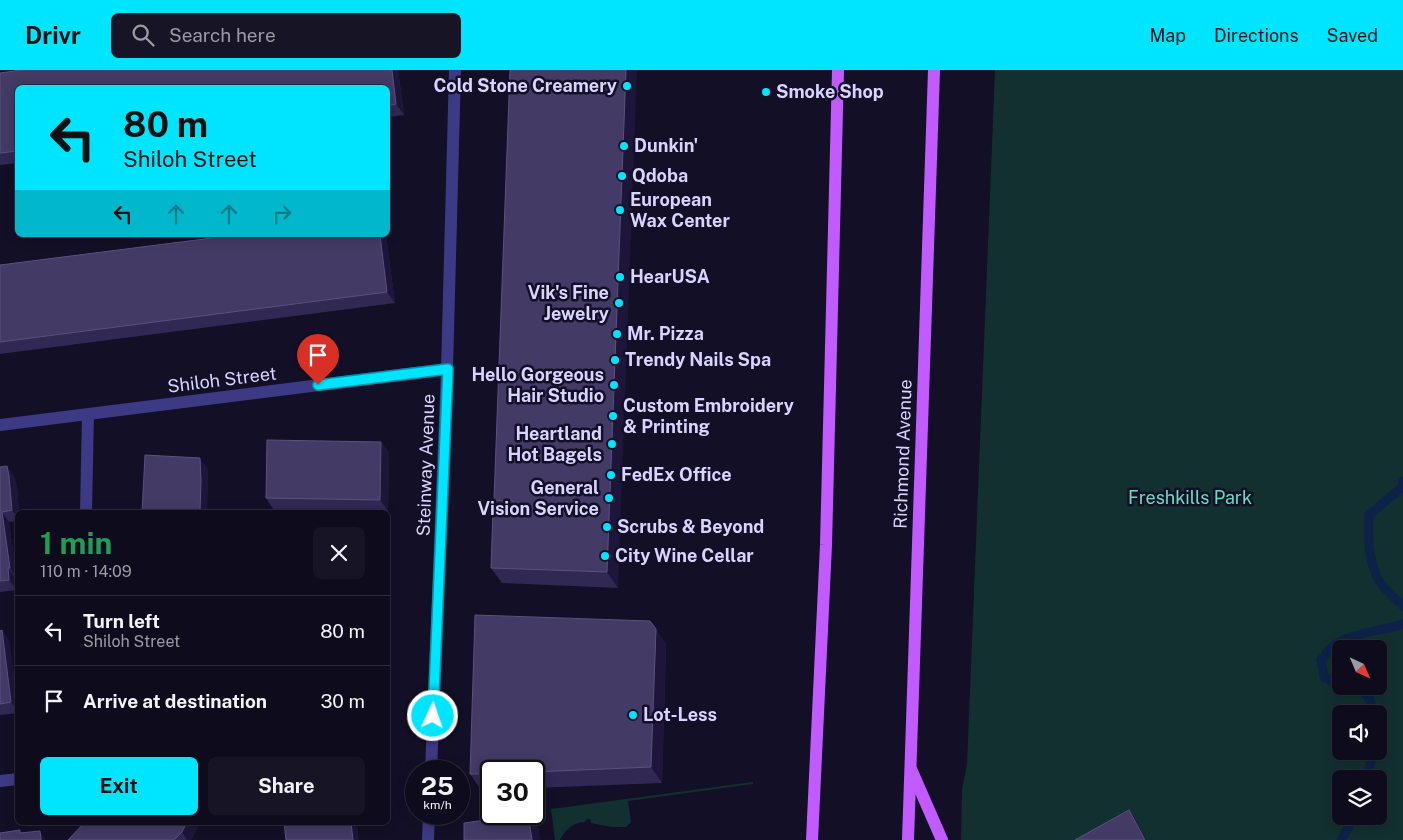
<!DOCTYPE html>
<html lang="en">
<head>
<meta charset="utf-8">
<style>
  body { margin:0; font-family:"Public Sans",sans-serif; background:#171425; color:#f1f3f6; height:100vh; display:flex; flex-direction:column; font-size:19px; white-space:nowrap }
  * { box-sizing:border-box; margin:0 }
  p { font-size:16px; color:#9b9ba3 }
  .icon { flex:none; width:28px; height:28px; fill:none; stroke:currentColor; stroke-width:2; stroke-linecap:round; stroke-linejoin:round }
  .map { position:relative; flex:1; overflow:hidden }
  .side { position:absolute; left:15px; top:440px; width:375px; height:315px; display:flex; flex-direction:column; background:#0e0b1c; border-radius:8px; box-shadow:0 2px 12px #0003,0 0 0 1px #2e2b3b }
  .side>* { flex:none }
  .guide { position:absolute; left:15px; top:15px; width:375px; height:152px; border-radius:8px; box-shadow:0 2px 12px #0003,0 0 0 1px #2e2b3b; background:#00e5ff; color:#111; overflow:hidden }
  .needle { width:32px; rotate:136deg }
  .buttons { position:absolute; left:1332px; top:570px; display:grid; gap:10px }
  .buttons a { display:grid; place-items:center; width:55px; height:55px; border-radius:8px; background:#0e0b1c; box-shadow:0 2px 12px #0003,0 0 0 1px #2e2b3b; font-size:25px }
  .speed { position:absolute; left:405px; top:690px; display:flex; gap:10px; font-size:25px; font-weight:700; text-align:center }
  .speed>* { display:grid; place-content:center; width:65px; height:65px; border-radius:50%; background:#0e0b1c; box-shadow:0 2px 12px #0003,0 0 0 1px #2e2b3b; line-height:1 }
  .speed small { font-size:12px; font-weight:400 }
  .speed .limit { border:2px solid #111; border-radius:8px; background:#fff; color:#111 }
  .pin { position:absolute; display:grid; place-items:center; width:42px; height:42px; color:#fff; margin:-51px -21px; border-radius:50% 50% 50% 0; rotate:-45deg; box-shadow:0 0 5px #0007 }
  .pin .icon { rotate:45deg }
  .me { position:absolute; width:55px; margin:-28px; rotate:3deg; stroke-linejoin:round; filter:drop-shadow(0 0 4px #0008) }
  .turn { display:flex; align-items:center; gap:18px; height:105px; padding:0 25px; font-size:22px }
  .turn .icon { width:65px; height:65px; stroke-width:2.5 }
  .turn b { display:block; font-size:35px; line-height:42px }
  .lanes { display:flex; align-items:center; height:48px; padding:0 25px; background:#0003; justify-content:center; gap:25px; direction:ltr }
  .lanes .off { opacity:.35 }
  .round { display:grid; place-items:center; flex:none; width:52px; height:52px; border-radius:8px; background:#171425 }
  .summary { display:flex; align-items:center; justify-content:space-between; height:85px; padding:0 25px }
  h1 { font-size:30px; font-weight:700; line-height:38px; color:#1e9e55 }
  .button { display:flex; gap:10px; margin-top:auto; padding:10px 25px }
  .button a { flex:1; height:58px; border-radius:8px; background:#00e5ff; color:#111; font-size:20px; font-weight:700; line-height:58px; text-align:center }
  .button a+a { background:#171425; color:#f1f3f6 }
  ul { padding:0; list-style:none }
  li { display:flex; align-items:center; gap:15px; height:70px; padding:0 25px; border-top:1px solid #2e2b3b }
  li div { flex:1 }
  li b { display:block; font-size:19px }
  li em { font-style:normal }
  header { display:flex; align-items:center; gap:30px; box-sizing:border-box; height:70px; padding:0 25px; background:#00e5ff; color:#111 }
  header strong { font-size:24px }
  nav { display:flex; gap:28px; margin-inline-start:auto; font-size:18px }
  .search { width:350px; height:45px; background:#171425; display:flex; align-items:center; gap:12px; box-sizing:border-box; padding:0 18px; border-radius:8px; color:#9b9ba3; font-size:19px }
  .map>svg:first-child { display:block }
  .green { fill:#12302f; fill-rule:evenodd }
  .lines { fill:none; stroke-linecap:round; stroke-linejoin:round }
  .stream { stroke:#0c2248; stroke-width:9 }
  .minor { stroke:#3d3a85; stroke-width:12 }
  .primary { stroke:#c25bff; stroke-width:12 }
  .wall { fill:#312854 }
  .shaded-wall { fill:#1d163a }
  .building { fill:#433a66; stroke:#5a527e }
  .route-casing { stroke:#0095a6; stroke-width:12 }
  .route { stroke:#00e5ff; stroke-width:9 }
  .poi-dot { fill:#00e5ff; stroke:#130f26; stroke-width:2 }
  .labels { text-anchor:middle; stroke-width:5; stroke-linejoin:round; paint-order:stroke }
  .poi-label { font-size:18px; font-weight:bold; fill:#d9d4ff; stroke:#130f26; text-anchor:start }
  .street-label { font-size:18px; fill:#d9d4ff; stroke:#130f26 }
  .park-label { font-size:18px; fill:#5fe0c0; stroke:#130f26 }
</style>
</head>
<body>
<header>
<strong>Drivr</strong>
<div class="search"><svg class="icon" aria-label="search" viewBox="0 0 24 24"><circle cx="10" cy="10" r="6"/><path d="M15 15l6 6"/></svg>Search here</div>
<nav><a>Map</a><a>Directions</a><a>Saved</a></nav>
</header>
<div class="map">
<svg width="1403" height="770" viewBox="0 0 1403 770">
  <rect width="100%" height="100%" fill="#130f26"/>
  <!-- green -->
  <path class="green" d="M 995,0 L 1403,0 L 1403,770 L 961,770 L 962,719 L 967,695 ZM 1341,579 L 1379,579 L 1379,616 L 1341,616 ZM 1341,644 L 1379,644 L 1379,681 L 1341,681 ZM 1341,709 L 1379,709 L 1379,746 L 1341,746 Z
    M 753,712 L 753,714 L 628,731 L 631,752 L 626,757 L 611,757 L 591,753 L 590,749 L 587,749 L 585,752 C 572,753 566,759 560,770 L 555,770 L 551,739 Z"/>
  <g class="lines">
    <!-- stream -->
    <path class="stream" d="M 1403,411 L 1402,417 L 1369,445 C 1368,466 1368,487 1377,507 C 1382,517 1394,528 1403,536
      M 1341,615 L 1324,607 L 1321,590 C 1325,585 1329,578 1335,575 C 1355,562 1380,561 1403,554
      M 1347,616 C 1365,618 1370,626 1374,644
      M 1367,709 L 1373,681
      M 1341,770 L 1355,746"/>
    <!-- minor -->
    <path class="minor" d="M 0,355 L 447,299
      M 86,442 L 88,344
      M 431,701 L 447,299 L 455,0
      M 0,711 L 18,709
      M 428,770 L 429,744"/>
    <!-- primary -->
    <path class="primary" d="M 911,699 L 942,770
      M 812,770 L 826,475 L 838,0
      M 908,770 L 934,0"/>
  </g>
  <!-- wall -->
  <path class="wall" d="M 398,0 L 404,45 L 388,47 L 388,18 L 18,18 L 18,93 L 0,95 L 0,3 Z
    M 510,0 L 618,518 L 502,513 L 491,498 L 499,438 L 494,430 Z
    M 236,165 L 386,165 L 395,233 L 0,284 L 0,195 Z
    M 389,382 L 388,441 L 273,439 L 266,428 Z
    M 7,396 L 14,407 L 17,417 L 19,442 L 18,442 L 18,451 L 9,452 L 17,509 L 16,509 L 17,520 L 0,522 L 0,397 Z
    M 650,551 L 666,574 L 662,713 L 534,718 L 534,701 L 491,701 L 491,719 L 481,720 L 470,704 Z
    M 2,560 L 9,571 L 18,634 L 18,643 L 0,645 L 0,561 Z
    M 200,752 L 191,770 L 68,770 L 89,755 Z"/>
  <!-- shaded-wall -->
  <path class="shaded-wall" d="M 392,0 L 398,0 L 404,45 L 396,34 Z
    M 626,0 L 637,0 L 618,518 L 607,502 Z
    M 380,165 L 386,165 L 395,233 L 387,222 Z
    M 381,372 L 389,382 L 388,441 L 380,430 Z
    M 200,388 L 208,399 L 208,420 L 207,442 L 200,442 Z
    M 7,396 L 14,407 L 17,417 L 19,442 L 18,442 L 18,448 L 12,440 Z
    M 2,442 L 9,452 L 17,509 L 10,498 Z
    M 8,498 L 16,509 L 17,520 L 9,510 Z
    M 656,559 L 666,574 L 662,713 L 651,697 Z
    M 2,560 L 9,571 L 18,634 L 18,641 L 11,632 Z
    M 1129,740 L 1134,747 L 1146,770 L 1145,770 Z
    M 528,744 L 539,759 L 540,770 L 532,770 Z
    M 187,752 L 200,752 L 191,770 L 187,770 L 182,762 Z
    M 351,752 L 357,752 L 359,770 L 353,770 Z
    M 40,761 L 46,770 L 41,770 Z"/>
  <!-- building -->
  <path class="building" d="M 21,0 L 392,0 L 396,34 L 388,36 L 388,18 L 18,18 L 18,81 L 0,83 L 0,3 Z
    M 510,0 L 626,0 L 607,502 L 491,498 L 493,440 L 513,435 L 513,431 L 494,430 Z
    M 236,165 L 380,165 L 387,222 L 0,272 L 0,195 Z
    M 267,370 L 381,372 L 380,430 L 266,428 Z
    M 145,385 L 200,388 L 201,410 L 200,442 L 142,442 Z
    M 7,396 L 9,406 L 12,440 L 2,442 L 10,498 L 8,498 L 9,510 L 0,511 L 0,397 Z
    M 475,545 L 650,551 L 656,559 L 651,697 L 534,702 L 534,701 L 491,701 L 491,704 L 470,704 Z
    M 2,560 L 11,632 L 0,634 L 0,561 Z
    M 1129,740 L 1145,770 L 1075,770 Z
    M 528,744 L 532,770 L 464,770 L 464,753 Z
    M 85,752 L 87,752 L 89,755 L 91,752 L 187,752 L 182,762 L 174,770 L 68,770 Z
    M 284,752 L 351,752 L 353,770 L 286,770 Z
    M 20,760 L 20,763 L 40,761 L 41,770 L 0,770 L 0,763 Z"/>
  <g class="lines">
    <defs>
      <path id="route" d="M 318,315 L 448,299 L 433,646"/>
    </defs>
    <!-- route casing -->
    <use href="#route" class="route-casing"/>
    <!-- route -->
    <use href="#route" class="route"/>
  </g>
  <!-- markers -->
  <g class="poi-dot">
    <circle cx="627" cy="16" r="5"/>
    <circle cx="766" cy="22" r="5"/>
    <circle cx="624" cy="76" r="5"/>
    <circle cx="622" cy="106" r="5"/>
    <circle cx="620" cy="140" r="5"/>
    <circle cx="620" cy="207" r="5"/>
    <circle cx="619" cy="233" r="5"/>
    <circle cx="617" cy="264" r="5"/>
    <circle cx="615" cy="290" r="5"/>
    <circle cx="614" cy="315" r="5"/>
    <circle cx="613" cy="346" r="5"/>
    <circle cx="612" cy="374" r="5"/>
    <circle cx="611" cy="405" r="5"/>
    <circle cx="609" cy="428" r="5"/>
    <circle cx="607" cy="457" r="5"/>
    <circle cx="605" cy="486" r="5"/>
    <circle cx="633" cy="645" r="5"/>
  </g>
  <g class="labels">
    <!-- poi labels -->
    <g class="poi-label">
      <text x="617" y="22" text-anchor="end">Cold Stone Creamery</text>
      <text x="776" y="28">Smoke Shop</text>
      <text x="634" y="82">Dunkin'</text>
      <text x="632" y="112">Qdoba</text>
      <text x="630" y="136">European<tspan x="630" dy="21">Wax Center</tspan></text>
      <text x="630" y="213">HearUSA</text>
      <text x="609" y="229" text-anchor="end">Vik's Fine<tspan x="609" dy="21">Jewelry</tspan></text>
      <text x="627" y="270">Mr. Pizza</text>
      <text x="625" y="296">Trendy Nails Spa</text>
      <text x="604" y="311" text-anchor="end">Hello Gorgeous<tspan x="604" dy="21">Hair Studio</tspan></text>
      <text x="623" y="342">Custom Embroidery<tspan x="623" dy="21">&amp; Printing</tspan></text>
      <text x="602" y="370" text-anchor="end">Heartland<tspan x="602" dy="21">Hot Bagels</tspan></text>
      <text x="621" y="411">FedEx Office</text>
      <text x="599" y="424" text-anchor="end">General<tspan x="599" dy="21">Vision Service</tspan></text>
      <text x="617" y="463">Scrubs &amp; Beyond</text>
      <text x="615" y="492">City Wine Cellar</text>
      <text x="643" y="651">Lot-Less</text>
    </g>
    <!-- street labels -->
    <g class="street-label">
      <text transform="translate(222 310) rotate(-7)" y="6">Shiloh Street</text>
      <text transform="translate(903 384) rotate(-88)" y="6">Richmond Avenue</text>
      <text transform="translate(426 395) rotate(-88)" y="6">Steinway Avenue</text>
    </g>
    <!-- park labels -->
    <g class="park-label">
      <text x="1190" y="434">Freshkills Park</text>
    </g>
  </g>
</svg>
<div class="buttons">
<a><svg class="needle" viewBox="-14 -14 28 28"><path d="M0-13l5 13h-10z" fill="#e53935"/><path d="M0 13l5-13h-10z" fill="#9b9ba3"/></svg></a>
<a><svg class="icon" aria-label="sound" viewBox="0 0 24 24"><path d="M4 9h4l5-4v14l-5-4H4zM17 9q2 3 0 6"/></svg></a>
<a><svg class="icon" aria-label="layers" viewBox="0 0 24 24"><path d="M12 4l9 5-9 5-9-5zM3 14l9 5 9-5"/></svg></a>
</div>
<div class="speed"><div>25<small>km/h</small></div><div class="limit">30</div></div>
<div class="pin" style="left:318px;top:315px;background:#d93025"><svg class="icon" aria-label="arrive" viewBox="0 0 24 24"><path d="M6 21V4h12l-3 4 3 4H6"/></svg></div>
<svg class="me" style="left:433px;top:646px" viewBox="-20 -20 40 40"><circle r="17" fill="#00e5ff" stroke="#fff" stroke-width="3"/><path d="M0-11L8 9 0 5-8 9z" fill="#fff"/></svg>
<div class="guide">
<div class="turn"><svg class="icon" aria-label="left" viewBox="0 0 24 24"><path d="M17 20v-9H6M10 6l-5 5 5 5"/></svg><div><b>80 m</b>Shiloh Street</div></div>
<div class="lanes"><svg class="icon" aria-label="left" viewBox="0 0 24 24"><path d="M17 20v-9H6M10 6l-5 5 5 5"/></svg><svg class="icon off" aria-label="ahead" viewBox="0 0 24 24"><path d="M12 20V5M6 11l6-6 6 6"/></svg><svg class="icon off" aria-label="ahead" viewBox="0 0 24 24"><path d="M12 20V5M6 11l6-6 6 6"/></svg><svg class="icon off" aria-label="right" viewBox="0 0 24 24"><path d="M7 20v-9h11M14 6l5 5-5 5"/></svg></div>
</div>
<section class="side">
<div class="summary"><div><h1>1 min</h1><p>110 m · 14:09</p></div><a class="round"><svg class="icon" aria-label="close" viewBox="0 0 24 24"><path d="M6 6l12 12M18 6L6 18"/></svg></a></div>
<ul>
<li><svg class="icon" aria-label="left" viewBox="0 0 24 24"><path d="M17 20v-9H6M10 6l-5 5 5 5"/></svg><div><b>Turn left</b><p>Shiloh Street</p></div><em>80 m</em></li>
<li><svg class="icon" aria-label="arrive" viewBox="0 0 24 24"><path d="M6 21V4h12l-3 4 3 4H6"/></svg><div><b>Arrive at destination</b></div><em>30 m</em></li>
</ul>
<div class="button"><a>Exit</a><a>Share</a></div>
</section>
</div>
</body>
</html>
